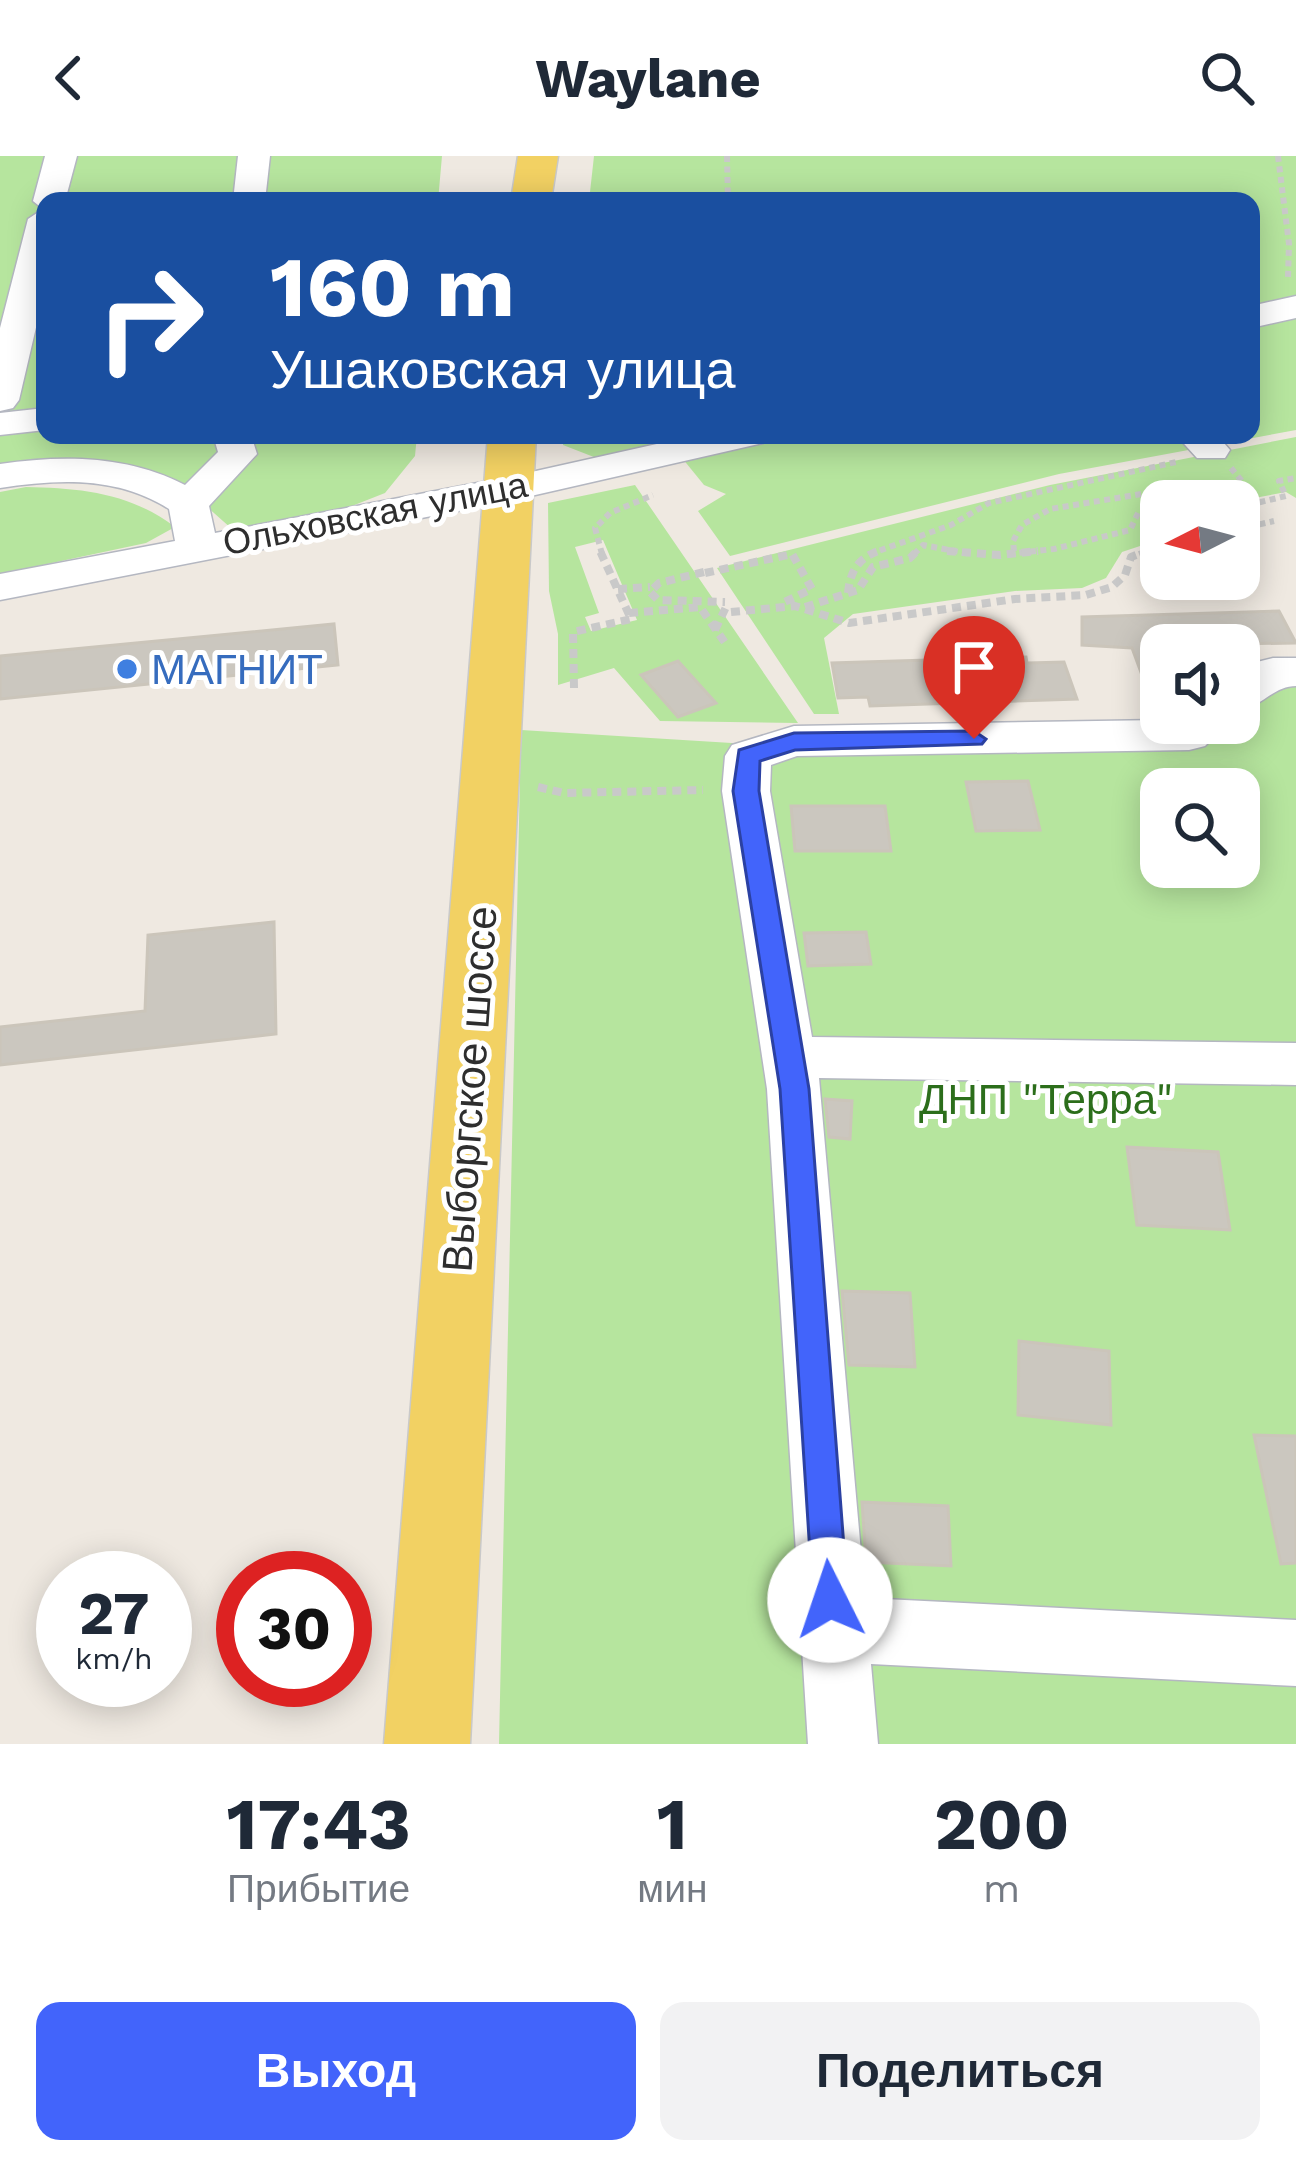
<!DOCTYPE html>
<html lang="ru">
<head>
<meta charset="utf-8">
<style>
  body { margin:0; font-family:"Work Sans",sans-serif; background:#f2f2f3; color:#1f2937; height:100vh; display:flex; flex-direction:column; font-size:45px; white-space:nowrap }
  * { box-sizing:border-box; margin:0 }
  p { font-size:39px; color:#747a83 }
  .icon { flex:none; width:66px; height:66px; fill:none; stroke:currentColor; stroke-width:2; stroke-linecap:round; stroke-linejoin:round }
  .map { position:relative; height:1588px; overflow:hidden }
  .details { display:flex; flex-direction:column; background:#fff; flex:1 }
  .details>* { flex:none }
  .banner { position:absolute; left:36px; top:36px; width:1224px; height:252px; border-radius:24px; box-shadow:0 6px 30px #0003; background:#1a4fa0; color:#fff; overflow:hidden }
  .needle { width:78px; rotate:264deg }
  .controls { position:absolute; left:1140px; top:324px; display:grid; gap:24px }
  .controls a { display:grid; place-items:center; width:120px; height:120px; border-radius:24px; background:#fff; box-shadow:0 6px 30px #0003; font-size:60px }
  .speed { position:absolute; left:36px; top:1395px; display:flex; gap:24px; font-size:60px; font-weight:700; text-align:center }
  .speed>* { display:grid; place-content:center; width:156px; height:156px; border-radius:50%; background:#fff; box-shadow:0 6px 30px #0003; line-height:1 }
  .speed small { font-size:30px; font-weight:400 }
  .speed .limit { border:18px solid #d22; background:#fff; color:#111 }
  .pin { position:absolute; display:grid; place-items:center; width:102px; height:102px; color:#fff; margin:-123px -51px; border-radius:50% 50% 50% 0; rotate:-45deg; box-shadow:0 0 12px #0007 }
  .pin .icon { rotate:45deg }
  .me { position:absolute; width:132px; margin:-66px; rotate:356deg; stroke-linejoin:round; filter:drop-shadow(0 0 9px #0008) }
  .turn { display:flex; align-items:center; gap:42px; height:252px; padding:0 36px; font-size:54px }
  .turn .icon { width:156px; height:156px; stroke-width:2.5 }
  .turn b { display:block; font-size:84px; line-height:102px }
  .eta { display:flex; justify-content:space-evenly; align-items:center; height:204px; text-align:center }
  .eta b { font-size:72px; font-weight:700; line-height:84px }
  .action { display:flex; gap:24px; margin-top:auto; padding:24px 36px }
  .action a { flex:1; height:138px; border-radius:24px; background:#4264fb; color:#fff; font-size:48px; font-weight:700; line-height:138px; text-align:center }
  .action a+a { background:#f2f2f3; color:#1f2937 }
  header { display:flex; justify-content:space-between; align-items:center; height:156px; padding:0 36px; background:#fff; font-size:54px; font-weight:700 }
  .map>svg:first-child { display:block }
  .green { fill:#b6e59e; fill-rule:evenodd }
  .building { fill:#cbc7bf; stroke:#cbc5ba; stroke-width:3 }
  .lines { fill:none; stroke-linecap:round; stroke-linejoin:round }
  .minor-casing { stroke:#b4b7c1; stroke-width:3 }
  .major-casing { stroke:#c9c9c9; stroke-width:3 }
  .path-far1 { stroke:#c9c9c9; stroke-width:6; stroke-dasharray:6 4.5; stroke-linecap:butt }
  .path { stroke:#c9c9c9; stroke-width:8; stroke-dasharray:9 6; stroke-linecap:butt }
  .minor { fill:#fff; fill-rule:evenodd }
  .major { fill:#f2d163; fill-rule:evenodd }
  .route { fill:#4264fb; stroke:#2b41a3; stroke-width:3 }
  .shop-dot { fill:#3f7fe0; stroke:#fff; stroke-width:4.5 }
  .labels { text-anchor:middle; stroke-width:10; stroke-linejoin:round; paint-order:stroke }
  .far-street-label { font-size:36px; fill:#2e2e2e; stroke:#fff }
  .shop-label { font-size:42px; fill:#366cbe; stroke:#fff; text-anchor:start }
  .street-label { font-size:42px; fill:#2e2e2e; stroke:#fff }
  .park-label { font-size:42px; fill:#2c6e1b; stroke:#fff }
</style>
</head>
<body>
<header><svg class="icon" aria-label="back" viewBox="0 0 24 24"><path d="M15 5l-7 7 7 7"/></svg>Waylane<svg class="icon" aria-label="search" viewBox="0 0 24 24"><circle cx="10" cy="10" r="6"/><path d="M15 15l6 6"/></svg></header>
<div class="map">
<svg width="1296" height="1588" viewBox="0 0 1296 1588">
  <rect width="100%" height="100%" fill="#efe9e1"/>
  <!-- green -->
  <path class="green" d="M 0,0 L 442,0 L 438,45 L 45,45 L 45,279 L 417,279 L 415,300 L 385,337 L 329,359 L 254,374 L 232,373 L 188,334 L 0,314 Z
    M 594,0 L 1296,0 L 1296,274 L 1059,318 L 730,400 L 698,355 L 726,338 L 704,329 L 678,297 L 617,310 L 563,289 L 564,279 L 1251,279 L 1251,45 L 589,45 Z
    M 1296,281 L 1296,342 L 1286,336 L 1238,345 L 1161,345 L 1161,383 L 1122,396 L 1106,422 L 1082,432 L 1015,435 L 853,458 L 824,482 L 839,558 L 814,558 L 717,412 L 1050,329 Z
    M 635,329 L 798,567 L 660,565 L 614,512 L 558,529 L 558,478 L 549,435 L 548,347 ZM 603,384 L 637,464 L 591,475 L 585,461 L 599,457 L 575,391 Z
    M 26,331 C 80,332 131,337 175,371 L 146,387 L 0,418 L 0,336 Z
    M 1296,516 L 1296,1588 L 499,1588 L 521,574 L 780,590 L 1239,567 L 1239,542 ZM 1161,633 L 1239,633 L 1239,711 L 1161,711 Z"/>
  <!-- building -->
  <path class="building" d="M 1279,455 L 1296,487 L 1161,489 L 1161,560 L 1157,560 L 1132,492 L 1082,489 L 1082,461 Z
    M 334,468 L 338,509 L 0,543 L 0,500 Z
    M 1026,501 L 1027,507 L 1064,506 L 1077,543 L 870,550 L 868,541 L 838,542 L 832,507 Z
    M 678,505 L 716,547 L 678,561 L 641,519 Z
    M 1028,625 L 1040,674 L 976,675 L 966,626 Z
    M 791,650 L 885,650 L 891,695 L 795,695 Z
    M 274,766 L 276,878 L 0,909 L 0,871 L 145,855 L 148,779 Z
    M 866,776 L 871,808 L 808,810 L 804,777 Z
    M 825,943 L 852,945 L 850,983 L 829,981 Z
    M 1127,991 L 1218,996 L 1230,1074 L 1137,1069 Z
    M 842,1135 L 910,1137 L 915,1211 L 849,1209 Z
    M 1019,1185 L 1109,1195 L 1111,1269 L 1018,1259 Z
    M 1254,1279 L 1296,1280 L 1296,1407 L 1281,1408 Z
    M 862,1346 L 948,1350 L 951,1410 L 866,1406 Z"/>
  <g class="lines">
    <defs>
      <path id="minor" d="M 45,0 L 77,0 L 65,45 L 45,45 L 45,133 L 19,244 L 13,252 L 0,255 L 0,172 L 28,63 L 43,53 L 33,45 Z
        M 238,0 L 270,0 L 265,45 L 233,45 Z
        M 1296,140 L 1296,162 L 1251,172 L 1251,150 Z
        M 45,252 L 45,274 L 0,279 L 0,257 Z
        M 213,279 L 251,279 L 257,298 L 209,350 L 215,377 L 509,321 L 697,279 L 768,279 L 763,287 L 509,345 L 0,444 L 0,418 L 175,385 L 169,353 C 117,320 59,323 0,332 L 0,308 C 63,299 127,299 185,329 L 218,296 Z
        M 1176,279 L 1217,279 L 1230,294 L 1225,302 L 1197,302 Z
        M 1273,502 L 1296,502 L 1296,530 C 1274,530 1260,551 1239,556 L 1239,520 L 1257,506 Z
        M 1161,564 L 1228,567 L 1205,590 L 1189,594 L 797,600 L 771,609 L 770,635 L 812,881 L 1296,887 L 1296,929 L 819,922 L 865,1442 L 1296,1464 L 1296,1530 L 871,1508 L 878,1588 L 808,1588 L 767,933 L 722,635 L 725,600 L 732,589 L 794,570 Z"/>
      <path id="major" d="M 518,0 L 558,0 L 551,45 L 511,45 Z
        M 488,279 L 536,279 L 470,1588 L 384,1588 Z"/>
    </defs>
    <!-- minor casing -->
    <use href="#minor" class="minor-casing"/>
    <!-- major casing -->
    <use href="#major" class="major-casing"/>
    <!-- path-far1 -->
    <path class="path-far1" d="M 727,0 L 728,45
      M 1278,0 L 1289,88 L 1288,121
      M 1231,312 L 1255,341
      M 1169,345 L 1188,343
      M 1239,351 L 1286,340 L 1279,325 L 1296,322
      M 1239,373 L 1274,365
      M 1014,395 L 1013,385 L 1022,369 L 1050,353 L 1172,333 L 1196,345
      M 602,398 L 595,372 L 610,357 L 653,339
      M 870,398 L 951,369 L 989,347 L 1176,306
      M 914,398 L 923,389 L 970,398
      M 1009,398 L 1054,393 L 1130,374 L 1139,355 L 1161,347
      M 1139,398 L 1161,390"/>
    <!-- path -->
    <path class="path" d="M 947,395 L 1000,399 L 1038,395
      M 704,416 L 659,427 L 650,436 L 658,444 L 725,446
      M 705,417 L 792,398 L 812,433 L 780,448
      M 618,433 L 650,431
      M 848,437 C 850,416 858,402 878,395
      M 805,451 L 858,434 L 873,411 L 910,402 L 917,395
      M 731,456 L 795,450 L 849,467 L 1015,443 L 1086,439 L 1112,431 L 1125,419 L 1131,401 L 1147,395
      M 629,457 L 700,451 L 726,488
      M 715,474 L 727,449
      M 574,532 L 573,476 L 631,463 L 600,395
      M 538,631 L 564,637 L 703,634"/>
    <!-- minor -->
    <use href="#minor" class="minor"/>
    <!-- major -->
    <use href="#major" class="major"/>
  </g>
  <!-- route -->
  <path class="route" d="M 974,575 L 986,583 L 982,588 L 795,594 L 760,605 L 759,635 L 809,933 L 848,1444 L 843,1456 L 830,1461 L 818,1456 L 813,1444 L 780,933 L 733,635 L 739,594 L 794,577 Z"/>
  <!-- markers -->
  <circle class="shop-dot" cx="127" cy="513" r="12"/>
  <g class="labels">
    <!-- far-street labels -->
    <g class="far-street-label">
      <text transform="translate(375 357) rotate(-11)" y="13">Ольховская улица</text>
    </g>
    <!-- shop labels -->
    <g class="shop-label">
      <text x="151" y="528">МАГНИТ</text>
    </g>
    <!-- street labels -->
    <g class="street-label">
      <text transform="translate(469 933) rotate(-86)" y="15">Выборгское шоссе</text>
    </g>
    <!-- park labels -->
    <g class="park-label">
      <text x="1046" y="958">ДНП "Терра"</text>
    </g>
  </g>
</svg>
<div class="controls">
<a><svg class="needle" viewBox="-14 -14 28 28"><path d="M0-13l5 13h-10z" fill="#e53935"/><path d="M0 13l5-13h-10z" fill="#747a83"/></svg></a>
<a><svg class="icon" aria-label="sound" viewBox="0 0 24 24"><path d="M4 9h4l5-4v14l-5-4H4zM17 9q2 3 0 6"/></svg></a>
<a><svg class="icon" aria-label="search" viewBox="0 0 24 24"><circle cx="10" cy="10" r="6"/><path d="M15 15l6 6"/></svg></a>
</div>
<div class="speed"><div>27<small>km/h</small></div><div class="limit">30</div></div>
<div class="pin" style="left:974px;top:583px;background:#d93025"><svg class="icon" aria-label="arrive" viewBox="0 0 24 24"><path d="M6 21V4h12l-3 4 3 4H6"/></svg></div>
<svg class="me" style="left:830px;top:1444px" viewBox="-20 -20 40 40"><circle r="19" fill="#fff"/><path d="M0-13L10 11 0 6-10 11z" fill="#4264fb"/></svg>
<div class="banner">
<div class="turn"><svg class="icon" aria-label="right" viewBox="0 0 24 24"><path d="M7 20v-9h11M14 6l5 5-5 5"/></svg><div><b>160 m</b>Ушаковская улица</div></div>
</div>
</div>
<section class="details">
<div class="eta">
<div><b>17:43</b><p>Прибытие</p></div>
<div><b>1</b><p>мин</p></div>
<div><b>200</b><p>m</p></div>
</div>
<div class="action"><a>Выход</a><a>Поделиться</a></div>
</section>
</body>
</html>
